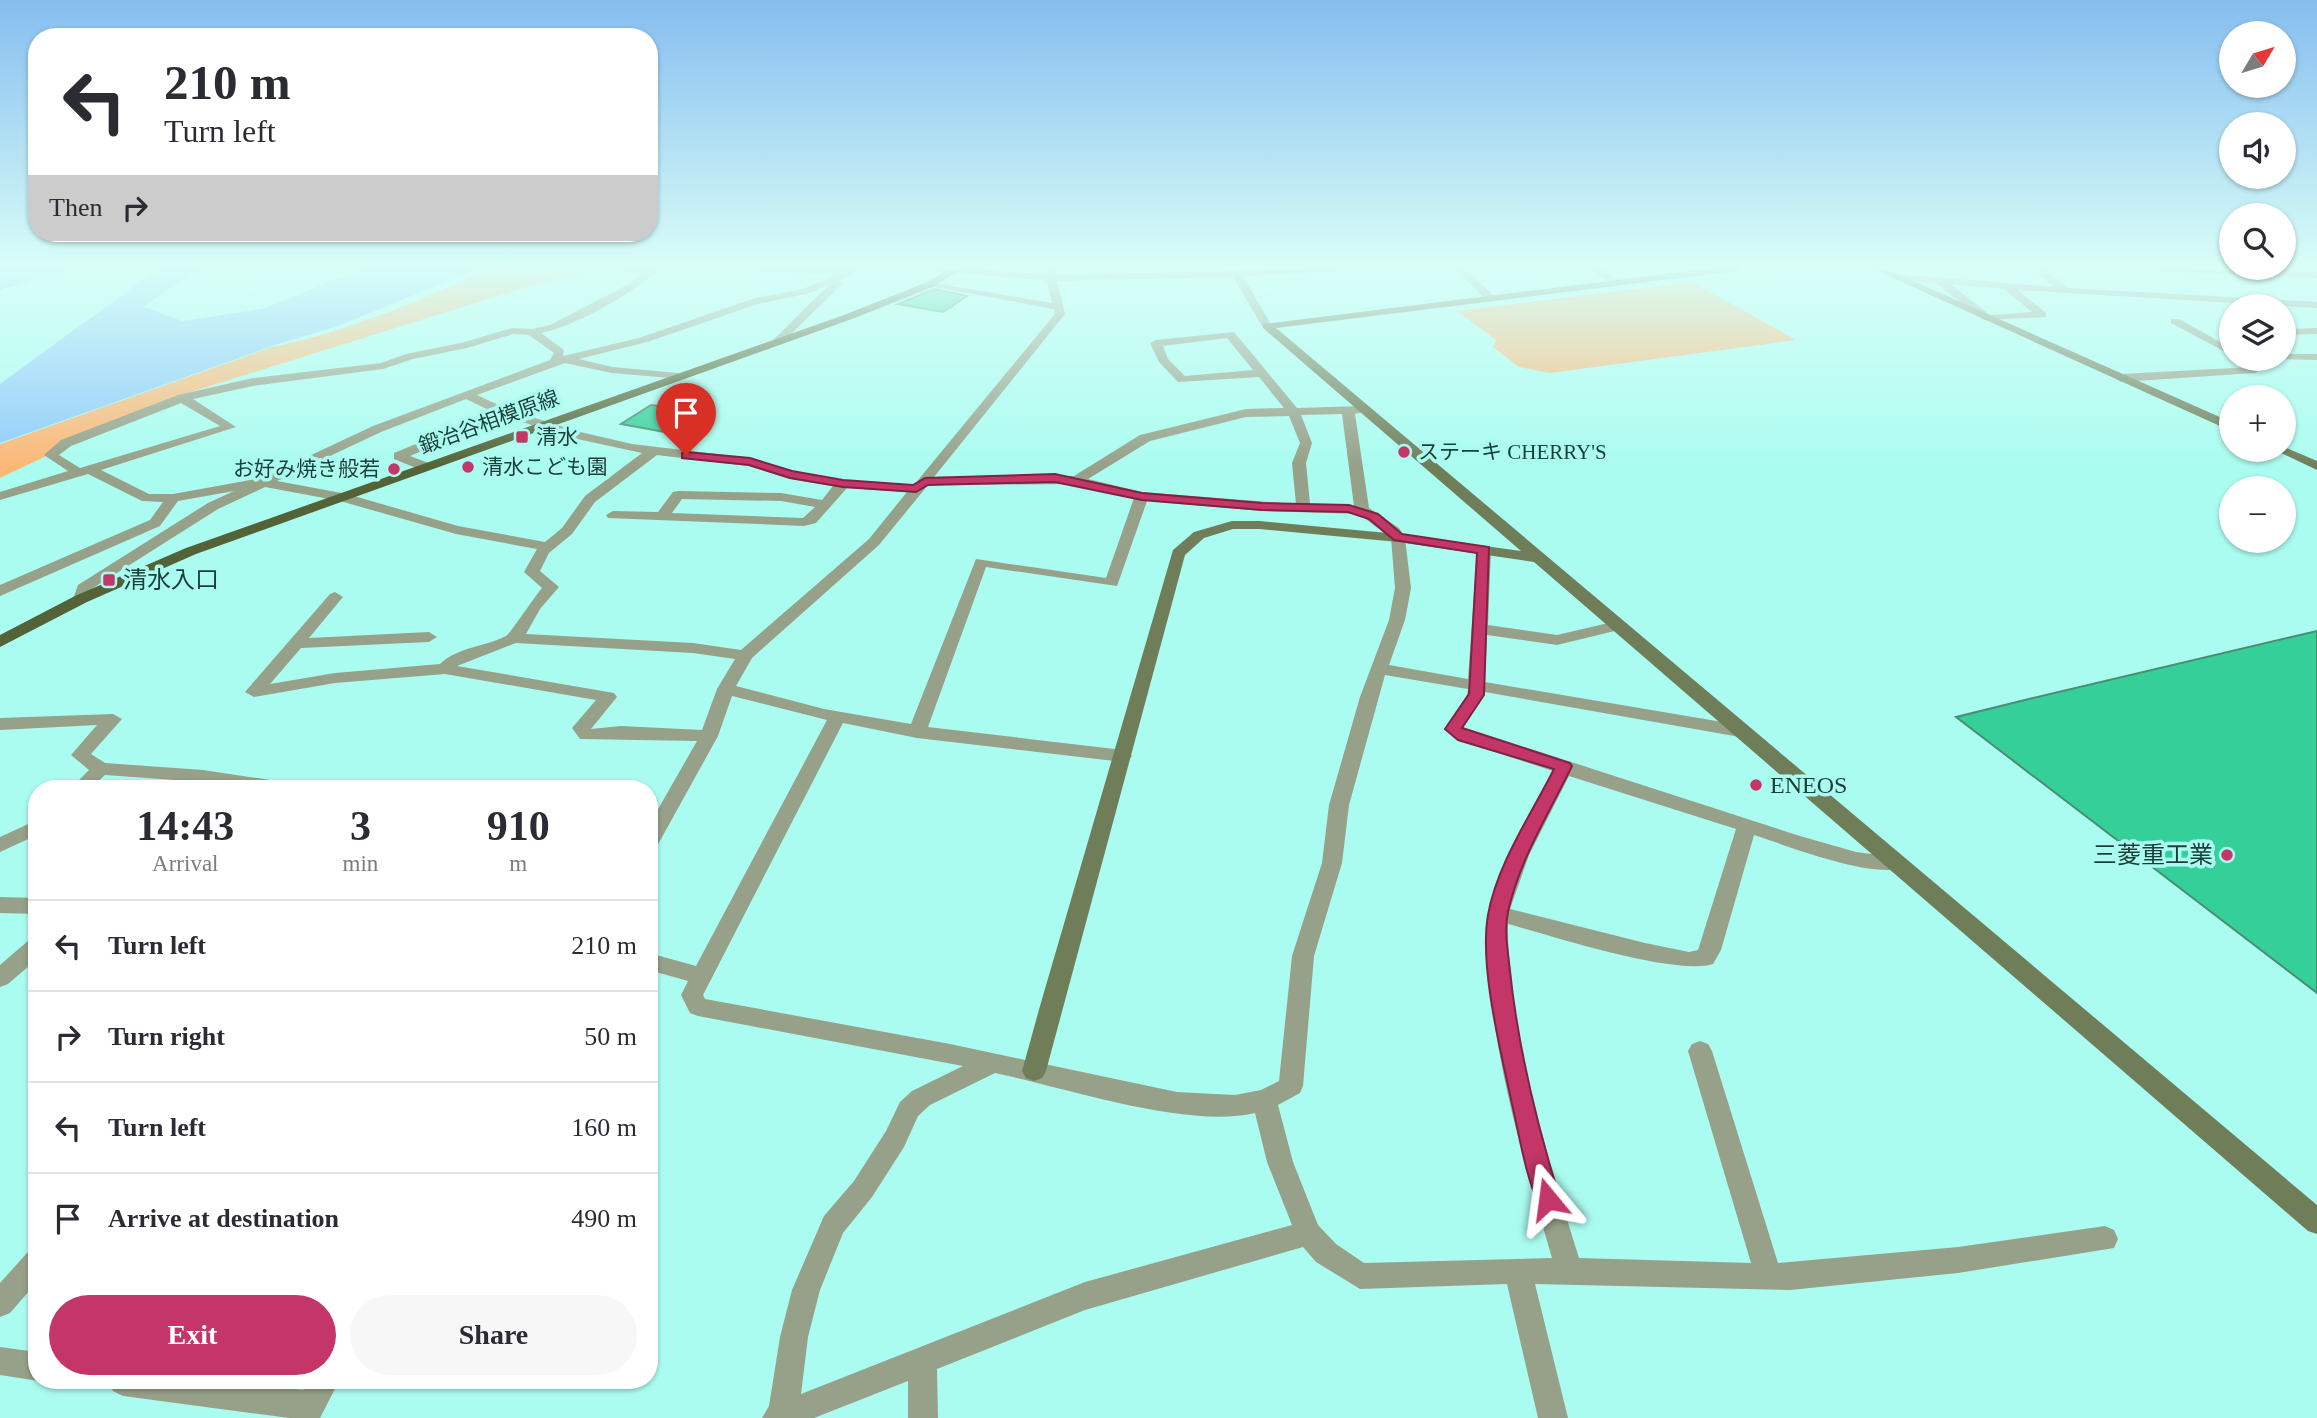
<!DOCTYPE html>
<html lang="en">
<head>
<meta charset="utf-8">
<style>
  body { margin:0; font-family:"Times New Roman","Noto Sans JP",serif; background:#f7f7f7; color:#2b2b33; height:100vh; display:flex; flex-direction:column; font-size:26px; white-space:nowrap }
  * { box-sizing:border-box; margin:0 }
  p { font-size:23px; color:#7c7c81 }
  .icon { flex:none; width:38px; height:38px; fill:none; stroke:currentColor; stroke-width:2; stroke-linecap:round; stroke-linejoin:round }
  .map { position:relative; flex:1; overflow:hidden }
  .panel { position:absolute; left:28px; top:780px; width:630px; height:609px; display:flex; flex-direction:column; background:#fff; border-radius:28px; box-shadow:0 2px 5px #0004 }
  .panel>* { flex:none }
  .banner { position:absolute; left:28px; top:28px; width:630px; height:214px; border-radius:28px; box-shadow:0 2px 5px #0004; background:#fff; color:#2b2b33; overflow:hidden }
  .needle { width:46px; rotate:52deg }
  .controls { position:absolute; left:2219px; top:21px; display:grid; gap:14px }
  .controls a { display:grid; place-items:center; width:77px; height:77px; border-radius:50%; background:#fff; box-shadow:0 2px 5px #0004; font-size:35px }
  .pin { position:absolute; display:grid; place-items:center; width:60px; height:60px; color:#fff; margin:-72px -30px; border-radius:50% 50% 50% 0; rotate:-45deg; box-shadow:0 0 7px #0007 }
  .pin .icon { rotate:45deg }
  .me { position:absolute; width:77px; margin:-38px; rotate:344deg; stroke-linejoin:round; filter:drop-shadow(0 0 5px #0008) }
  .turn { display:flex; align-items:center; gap:24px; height:147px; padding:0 21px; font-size:32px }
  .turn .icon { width:91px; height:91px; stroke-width:2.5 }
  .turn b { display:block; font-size:49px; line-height:60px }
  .then { display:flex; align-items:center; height:66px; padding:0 21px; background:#0003; gap:14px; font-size:26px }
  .eta { display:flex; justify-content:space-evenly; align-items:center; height:119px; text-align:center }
  .eta b { font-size:42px; font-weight:600; line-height:49px }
  .cta { display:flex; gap:14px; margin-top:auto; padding:14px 21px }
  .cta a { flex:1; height:80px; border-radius:42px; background:#c33667; color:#fff; font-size:28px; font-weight:600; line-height:80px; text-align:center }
  .cta a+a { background:#f7f7f7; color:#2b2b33 }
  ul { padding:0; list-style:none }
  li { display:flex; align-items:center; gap:21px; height:91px; padding:0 21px; border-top:2px solid #e1e1e2 }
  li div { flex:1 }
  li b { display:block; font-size:26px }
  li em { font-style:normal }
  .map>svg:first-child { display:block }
  .green { fill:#fcb877 }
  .water { fill:#91cbfa }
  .building { fill:#35d099; stroke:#4b8d70; stroke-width:2 }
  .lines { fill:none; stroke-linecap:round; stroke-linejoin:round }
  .street { fill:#97a088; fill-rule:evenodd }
  .secondary { fill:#707d59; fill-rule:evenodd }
  .primary { fill:#546337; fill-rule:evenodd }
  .route { fill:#c33667; stroke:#7f2343; stroke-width:2 }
  .poi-dot { fill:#c33667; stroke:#abfcf0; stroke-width:2.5 }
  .labels { text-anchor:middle; stroke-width:7; stroke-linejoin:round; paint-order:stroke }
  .far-street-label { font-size:21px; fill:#1c3e39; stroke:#abfcf0 }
  .far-poi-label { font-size:21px; fill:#1c3e39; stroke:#abfcf0; text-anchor:start }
  .poi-label { font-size:24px; fill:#1c3e39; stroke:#abfcf0; text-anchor:start }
</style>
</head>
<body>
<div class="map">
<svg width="2317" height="1418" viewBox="0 0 2317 1418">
  <rect width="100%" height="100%" fill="#abfcf0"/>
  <!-- green -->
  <path class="green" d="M 493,268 L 589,268 L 586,272 L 510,292 L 162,401 L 0,478 L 0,444 L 272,347 C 348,332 422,299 493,268 Z
    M 1692,282 L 1796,340 L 1550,373 L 1519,367 L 1493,347 L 1496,340 L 1457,311 Z"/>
  <!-- water -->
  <path class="water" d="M 0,268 L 75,268 L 0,290 Z
    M 159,268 L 215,268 L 188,276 L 143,307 L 182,321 L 263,309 L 364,268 L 480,268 L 338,326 L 281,343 L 0,443 L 0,384 Z"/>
  <!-- building -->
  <path class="building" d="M 934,289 L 967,296 L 943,312 L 898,304 Z
    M 687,390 L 708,394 L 685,407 L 703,410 L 675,434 L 621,424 L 651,405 L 659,406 Z
    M 2317,631 L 2317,993 L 1956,717 L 2029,699 Z"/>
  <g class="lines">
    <!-- street -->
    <path class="street" d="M 614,268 L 659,268 C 637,292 573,327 541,333 L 564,350 L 563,356 L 639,338 L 752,299 L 803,289 L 837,274 L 757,271 L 752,268 L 863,268 L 840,280 L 842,284 L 780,345 L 770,343 L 830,284 L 810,293 L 758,304 L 647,342 L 579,359 L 612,367 L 678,373 L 684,377 L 682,379 L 612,373 L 565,363 L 477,395 L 507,409 L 576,431 L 632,444 L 750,458 L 792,471 L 843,480 L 914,485 L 1055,314 L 1054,309 L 924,285 L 929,282 L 1052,303 L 1047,281 L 937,271 L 932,268 L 971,268 L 1046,275 L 1047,268 L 1057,268 L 1056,275 L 1343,268 L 1338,271 L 1243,276 L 1272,326 L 1267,329 L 1262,326 L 1233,277 L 1057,281 L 1065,314 L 934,477 L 1074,476 L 1140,435 L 1246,409 L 1284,408 L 1259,377 L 1178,382 L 1159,362 L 1150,343 L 1156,340 L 1234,332 L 1297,408 L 1364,406 L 1370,410 L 1355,414 L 1369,508 L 1399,528 L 1405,538 L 1411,588 L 1405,620 L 1389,665 L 1468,679 L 1477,550 L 1484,546 L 1491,550 L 1488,625 L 1557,635 L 1617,621 L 1625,626 L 1623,629 L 1557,645 L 1487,635 L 1485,682 L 1740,725 L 1749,731 L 1740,737 L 1485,692 L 1463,727 L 1800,836 L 1856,852 L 1902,858 L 1905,863 L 1902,868 C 1869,878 1788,846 1754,835 L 1721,950 L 1713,964 C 1675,976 1552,936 1508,924 C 1507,947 1511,971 1513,994 C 1525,1084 1552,1171 1579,1258 L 1751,1263 L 1688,1051 L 1692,1044 L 1700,1041 L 1708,1044 L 1712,1051 L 1778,1263 L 1958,1247 L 2105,1226 L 2114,1230 L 2118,1239 L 2114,1248 L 1958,1273 L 1790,1290 L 1535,1284 L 1568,1418 L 1538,1418 L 1507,1284 L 1360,1289 L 1316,1262 L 1303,1247 L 1085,1310 L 937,1369 L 938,1418 L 908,1418 L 908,1381 L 814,1418 L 762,1418 L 769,1406 L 780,1337 L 792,1290 L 824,1216 L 854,1181 L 886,1131 L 900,1102 L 912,1091 L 963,1066 L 698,1016 L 690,1013 L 681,995 L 688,981 L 649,970 L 649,953 L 696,966 L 827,720 L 732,696 L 718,736 L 656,848 L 649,850 L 649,825 L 697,741 L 580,739 L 572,728 L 596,700 L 445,674 L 335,683 L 254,697 L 245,692 L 330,594 L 335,592 L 343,597 L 309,638 L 429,632 L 437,637 L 429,642 L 301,648 L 270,684 L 335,673 L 440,664 C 458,647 484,647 506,636 C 510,634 535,596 542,588 L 524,572 L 537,549 L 456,534 L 340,501 L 265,487 L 218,509 L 90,590 L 87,602 L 75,602 L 73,599 L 78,585 L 208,503 L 234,491 L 178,501 L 160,526 L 0,596 L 0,585 L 150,520 L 163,502 L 142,501 L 88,474 L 0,500 L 0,492 L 68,471 L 44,455 L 61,440 L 178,395 L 253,378 L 381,363 L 406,354 L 465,342 L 512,328 L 532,329 L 550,325 L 629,284 L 640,275 ZM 513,334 L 529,335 L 554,353 L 550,360 L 373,426 L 262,478 L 173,494 L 149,494 L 101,470 L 236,427 L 193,399 L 253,386 L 383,369 L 413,359 L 467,348 ZM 1227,338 L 1253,370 L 1185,376 L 1168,359 L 1163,346 ZM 466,399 L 493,412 L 394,453 L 394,459 L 421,470 L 431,470 L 431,464 L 410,456 L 504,416 L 568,437 L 642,453 L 585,496 L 562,528 L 545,542 L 458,526 L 347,494 L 277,481 L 381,432 ZM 181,403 L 220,426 L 80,468 L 59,455 L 71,446 ZM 1342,414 L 1354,506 L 1310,504 L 1306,463 L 1312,443 L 1301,415 ZM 1289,416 L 1300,443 L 1292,463 L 1296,504 L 1142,492 L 1088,479 L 1150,441 L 1246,417 ZM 657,455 L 748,466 L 790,479 L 833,486 L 822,500 L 781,493 L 678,491 L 673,492 L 658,512 L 613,511 L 606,515 L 608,518 L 804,526 L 816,523 L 847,488 L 907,492 L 869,539 L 741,650 L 693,643 L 526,634 L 540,609 L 559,587 L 540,571 L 549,553 L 572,534 L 595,502 ZM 1077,484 L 1134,498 L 1106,578 L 976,559 L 911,724 L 824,709 L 736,686 L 752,658 L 879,545 L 928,485 ZM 682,499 L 781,501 L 815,507 L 803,518 L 672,513 ZM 1147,501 L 1262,511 L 1359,514 L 1391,538 L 1395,588 L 1389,620 L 1360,697 L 1329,805 L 1322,863 L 1292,956 L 1279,1081 L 1261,1090 L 1235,1095 L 1177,1092 L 950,1044 L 705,999 L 703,995 L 843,723 L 917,738 L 1123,762 L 1129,760 L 1132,756 L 1129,752 L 1123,750 L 928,727 L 986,567 L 1117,586 ZM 516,643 L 693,653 L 735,659 L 717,689 L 702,730 L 621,726 L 591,729 L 617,697 L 614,693 L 457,666 ZM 1385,675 L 1468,689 L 1467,695 L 1444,729 L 1458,740 L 1553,771 C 1528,816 1498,864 1488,915 C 1483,939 1488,965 1490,989 C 1500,1081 1526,1169 1552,1258 L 1364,1263 L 1336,1244 L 1318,1225 L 1293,1162 L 1278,1105 L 1300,1093 L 1303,1086 L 1314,956 L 1342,863 L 1349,805 ZM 1569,776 L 1736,829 L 1698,950 L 1689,952 L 1645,943 L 1510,909 L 1529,855 ZM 995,1073 C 1067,1088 1186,1129 1255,1113 L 1267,1162 L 1292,1225 L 1085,1282 L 801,1394 L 808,1337 L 820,1290 L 843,1233 L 872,1197 L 904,1147 L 918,1116 L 930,1105 Z
      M 1455,268 L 1466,268 L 1495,297 L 1495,301 L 1487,301 Z
      M 1591,268 L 1602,268 L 1620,283 L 1611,285 Z
      M 2032,268 L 2043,268 L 2068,288 L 2317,302 L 2317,308 L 2018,290 L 2046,313 L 2046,317 L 1984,320 L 1936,283 L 1896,280 L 1891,277 L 1896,274 L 2054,287 ZM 1950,284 L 2004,289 L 2032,312 L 1990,315 Z
      M 2149,268 L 2317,272 L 2317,278 L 2154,271 Z
      M 2171,319 L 2179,319 L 2231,348 L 2231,355 L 2171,323 Z
      M 2317,328 L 2317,334 L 2284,335 L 2284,329 Z
      M 2284,354 L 2317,354 L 2317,360 L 2280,359 L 2284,359 Z
      M 2258,364 L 2264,367 L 2255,373 L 2121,382 L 2115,378 L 2121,374 L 2252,367 Z
      M 113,714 L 122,719 L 91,754 L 105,763 L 203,770 L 290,783 L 299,789 L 250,789 L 203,782 L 105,775 L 90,789 L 70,789 L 89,770 L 71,755 L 97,725 L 0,730 L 0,718 Z
      M 37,820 L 37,835 L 0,852 L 0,837 Z
      M 0,897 L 37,898 L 37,914 L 0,913 Z
      M 37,938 L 37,959 L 8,984 L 0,987 L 0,965 L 29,940 Z
      M 37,1249 L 37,1282 L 10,1313 L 0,1317 L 0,1283 L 27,1253 Z
      M 0,1347 L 37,1352 L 39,1381 L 0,1375 Z
      M 108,1381 L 232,1381 L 303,1390 L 308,1381 L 339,1381 L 320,1418 L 289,1418 L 123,1396 L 113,1391 Z"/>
    <!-- secondary -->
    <path class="secondary" d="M 1713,268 L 1742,268 L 1737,271 L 1276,328 L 2317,1205 L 2317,1234 L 2308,1231 L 1534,562 L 1398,542 L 1260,529 L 1233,529 L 1204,538 L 1185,555 L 1046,1071 L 1042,1078 L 1034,1081 L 1026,1078 L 1022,1071 L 1040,1006 L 1173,550 L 1194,532 L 1232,521 L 1260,521 L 1398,534 L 1521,551 L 1263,328 L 1263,324 Z
      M 1871,268 L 1884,268 L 2231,422 L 2231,431 Z
      M 2284,447 L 2317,461 L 2317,470 L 2275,450 L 2284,450 Z"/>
    <!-- primary -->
    <path class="primary" d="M 951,268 L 963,268 L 933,287 L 852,319 L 196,554 L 87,602 L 0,647 L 0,635 L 75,596 L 186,548 L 844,315 L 925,283 Z"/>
  </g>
  <!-- sky -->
  <linearGradient id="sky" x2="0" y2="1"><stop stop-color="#85bdef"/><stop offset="0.57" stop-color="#d9fef8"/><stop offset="1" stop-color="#d9fef8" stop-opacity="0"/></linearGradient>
  <rect width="2317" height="467" fill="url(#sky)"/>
  <!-- route -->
  <path class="route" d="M 686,452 L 750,458 L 792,471 L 843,480 L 913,485 L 925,478 L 1055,474 L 1142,493 L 1262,503 L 1349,505 L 1378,514 L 1402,534 L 1489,547 L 1484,695 L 1462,728 L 1570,763 L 1572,766 C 1549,813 1519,861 1508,912 C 1504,931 1508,952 1510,971 C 1518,1048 1537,1125 1560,1199 L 1556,1207 L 1548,1210 L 1540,1207 C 1525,1175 1520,1138 1512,1104 C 1501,1052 1479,967 1488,915 C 1497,864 1531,815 1554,769 L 1458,740 L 1445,729 L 1469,694 L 1477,553 L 1394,540 L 1369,519 L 1348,512 L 1262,510 L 1142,500 L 1055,482 L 928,485 L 916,492 L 843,487 L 790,478 L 749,465 L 682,458 L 682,453 Z"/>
  <!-- markers -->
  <g class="poi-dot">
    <rect x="515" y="430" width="14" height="14" rx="3.5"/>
    <circle cx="1404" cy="452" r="7"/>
    <circle cx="468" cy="467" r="7"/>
    <circle cx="394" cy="469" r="7"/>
    <rect x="102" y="573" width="14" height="14" rx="3.5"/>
    <circle cx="1756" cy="785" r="7"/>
    <circle cx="2227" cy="855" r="7"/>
  </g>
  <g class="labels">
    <!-- far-street labels -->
    <g class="far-street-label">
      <text transform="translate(489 422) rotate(-20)" y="7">鍛冶谷相模原線</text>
    </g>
    <!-- far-poi labels -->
    <g class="far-poi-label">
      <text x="536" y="444">清水</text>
      <text x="1418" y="459">ステーキ CHERRY'S</text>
      <text x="482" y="474">清水こども園</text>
      <text x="380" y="476" text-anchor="end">お好み焼き般若</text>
    </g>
    <!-- poi labels -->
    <g class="poi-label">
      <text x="123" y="588">清水入口</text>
      <text x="1770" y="793">ENEOS</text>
      <text x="2213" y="863" text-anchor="end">三菱重工業</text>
    </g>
  </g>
</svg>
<div class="controls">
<a><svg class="needle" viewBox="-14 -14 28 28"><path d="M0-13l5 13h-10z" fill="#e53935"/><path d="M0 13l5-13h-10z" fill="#7c7c81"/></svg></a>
<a><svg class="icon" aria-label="sound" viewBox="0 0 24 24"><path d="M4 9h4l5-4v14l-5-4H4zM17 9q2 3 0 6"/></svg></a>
<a><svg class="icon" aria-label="search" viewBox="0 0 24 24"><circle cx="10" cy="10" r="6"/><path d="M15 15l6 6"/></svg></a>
<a><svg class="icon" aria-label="layers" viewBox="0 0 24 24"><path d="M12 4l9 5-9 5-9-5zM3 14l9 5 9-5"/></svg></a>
<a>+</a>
<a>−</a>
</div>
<div class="pin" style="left:686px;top:455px;background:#d93025"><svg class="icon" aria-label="arrive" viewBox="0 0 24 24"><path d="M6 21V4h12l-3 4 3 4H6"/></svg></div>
<svg class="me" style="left:1548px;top:1199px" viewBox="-20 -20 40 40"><path d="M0-17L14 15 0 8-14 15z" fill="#c33667" stroke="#fff" stroke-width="4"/></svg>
<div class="banner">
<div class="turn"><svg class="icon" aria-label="left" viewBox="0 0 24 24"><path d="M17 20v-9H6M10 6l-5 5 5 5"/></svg><div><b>210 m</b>Turn left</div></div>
<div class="then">Then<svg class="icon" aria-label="right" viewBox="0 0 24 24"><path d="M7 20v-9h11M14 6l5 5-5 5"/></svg></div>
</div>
<section class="panel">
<div class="eta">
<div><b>14:43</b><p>Arrival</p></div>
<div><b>3</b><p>min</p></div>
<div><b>910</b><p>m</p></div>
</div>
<ul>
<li><svg class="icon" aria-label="left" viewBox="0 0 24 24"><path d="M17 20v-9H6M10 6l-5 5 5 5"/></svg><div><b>Turn left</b></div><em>210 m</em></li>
<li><svg class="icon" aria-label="right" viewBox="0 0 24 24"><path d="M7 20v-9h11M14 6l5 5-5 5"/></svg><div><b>Turn right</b></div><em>50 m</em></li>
<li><svg class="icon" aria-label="left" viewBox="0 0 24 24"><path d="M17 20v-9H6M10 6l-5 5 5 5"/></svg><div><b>Turn left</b></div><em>160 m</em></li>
<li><svg class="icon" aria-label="arrive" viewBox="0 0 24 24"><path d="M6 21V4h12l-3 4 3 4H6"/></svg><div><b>Arrive at destination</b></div><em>490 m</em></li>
</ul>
<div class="cta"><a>Exit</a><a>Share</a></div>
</section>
</div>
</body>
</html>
